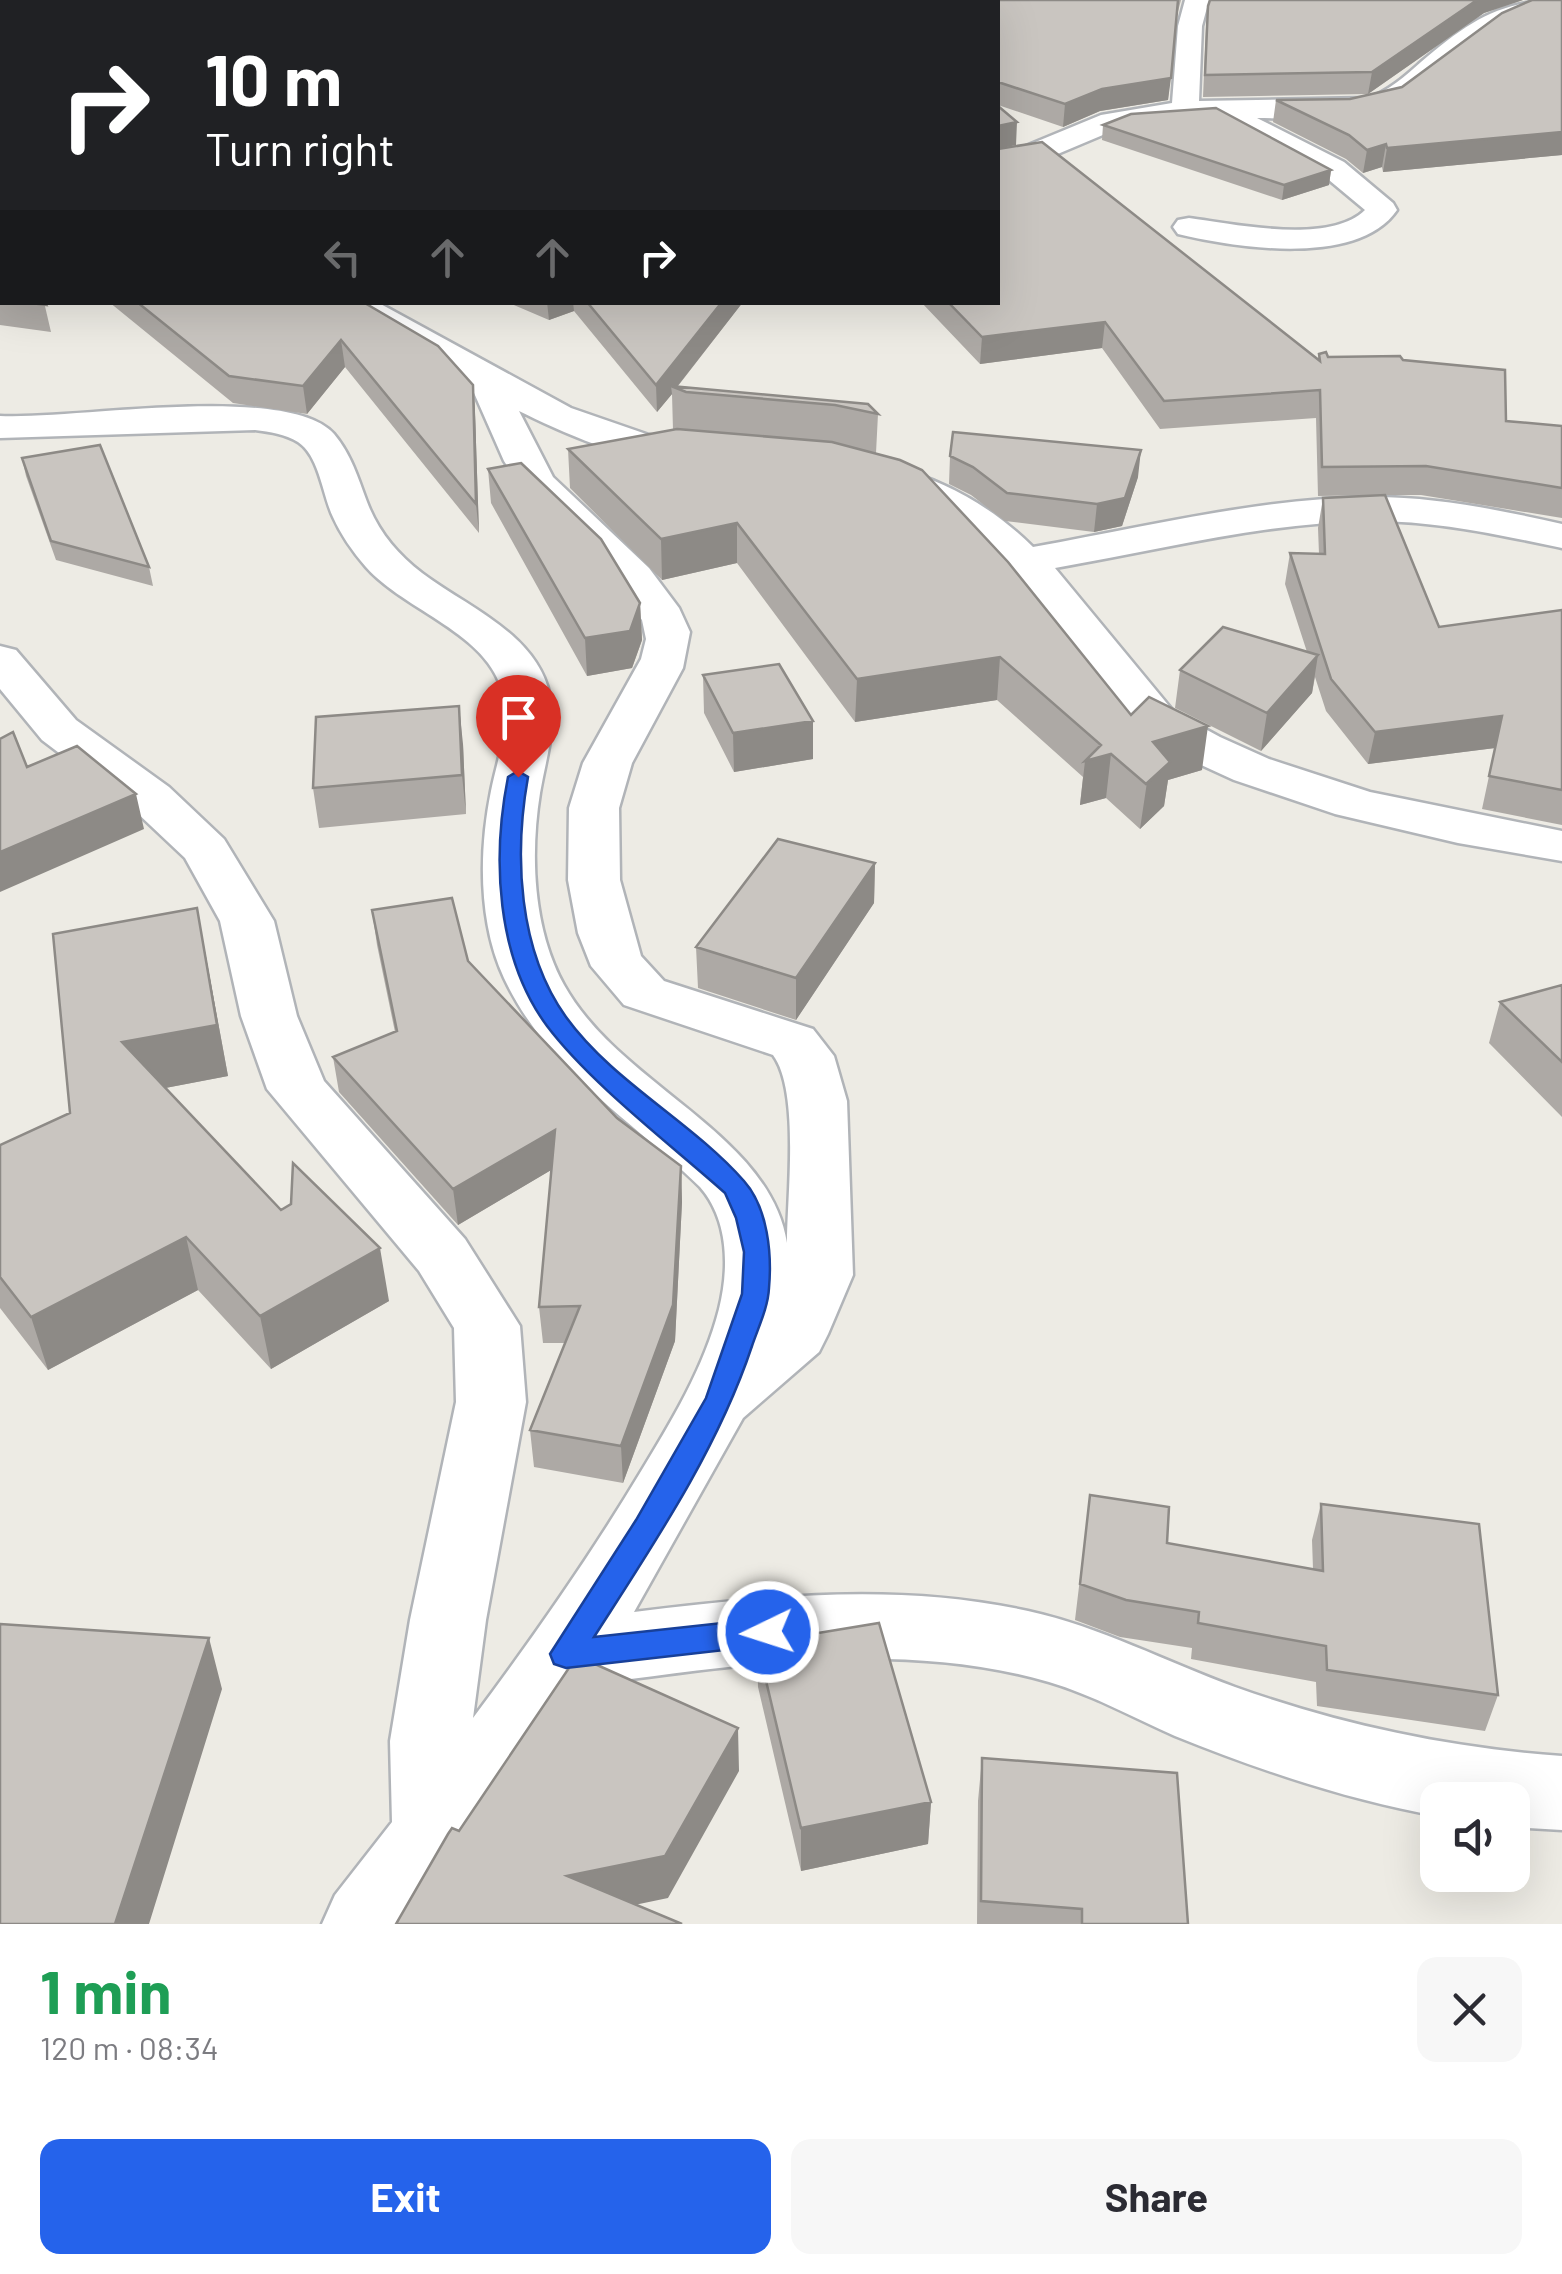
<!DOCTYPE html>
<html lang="en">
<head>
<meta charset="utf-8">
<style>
  body { margin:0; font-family:Barlow,sans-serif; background:#f7f7f7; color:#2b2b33; height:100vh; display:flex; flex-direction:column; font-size:38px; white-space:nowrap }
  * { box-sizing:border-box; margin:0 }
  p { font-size:32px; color:#7c7c81 }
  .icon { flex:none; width:55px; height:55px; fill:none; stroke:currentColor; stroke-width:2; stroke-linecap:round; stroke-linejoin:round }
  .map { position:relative; height:1924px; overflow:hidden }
  .panel { display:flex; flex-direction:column; background:#fff; flex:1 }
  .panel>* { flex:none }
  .hud { position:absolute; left:0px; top:0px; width:1000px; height:305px; box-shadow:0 10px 40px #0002; background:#202124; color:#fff; overflow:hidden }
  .controls { position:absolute; left:1420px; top:1782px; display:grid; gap:20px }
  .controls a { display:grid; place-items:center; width:110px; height:110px; border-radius:20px; background:#fff; box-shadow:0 10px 40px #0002; font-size:50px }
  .pin { position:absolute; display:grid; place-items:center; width:85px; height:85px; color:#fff; margin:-102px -42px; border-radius:50% 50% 50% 0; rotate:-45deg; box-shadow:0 0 10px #0007 }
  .pin .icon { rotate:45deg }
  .me { position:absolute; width:110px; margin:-55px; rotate:266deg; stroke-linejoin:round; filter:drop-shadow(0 0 8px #0008) }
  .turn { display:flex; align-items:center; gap:35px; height:210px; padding:0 40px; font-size:45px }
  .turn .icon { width:130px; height:130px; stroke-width:2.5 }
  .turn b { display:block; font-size:70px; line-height:85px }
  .lanes { display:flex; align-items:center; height:95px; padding:0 40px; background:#0003; justify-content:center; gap:50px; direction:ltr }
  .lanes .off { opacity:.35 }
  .round { display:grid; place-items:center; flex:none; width:105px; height:105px; border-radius:20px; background:#f7f7f7 }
  .head { display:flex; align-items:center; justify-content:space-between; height:170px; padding:0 40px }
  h1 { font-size:60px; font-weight:700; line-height:75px; color:#1e9e55 }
  .primary-button { display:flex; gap:20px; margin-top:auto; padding:20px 40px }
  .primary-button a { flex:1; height:115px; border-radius:20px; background:#2563eb; color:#fff; font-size:40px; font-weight:700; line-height:115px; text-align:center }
  .primary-button a+a { background:#f7f7f7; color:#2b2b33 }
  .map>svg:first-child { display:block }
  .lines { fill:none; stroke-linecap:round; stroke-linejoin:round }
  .minor-casing { stroke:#b1b4b8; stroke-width:5 }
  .minor { fill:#fff; fill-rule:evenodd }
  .wall { fill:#ada9a5 }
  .shaded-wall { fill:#8d8a86 }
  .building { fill:#c9c5c0; stroke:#8d8a86; stroke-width:2.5 }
  .route { fill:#2563eb; stroke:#184099; stroke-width:2.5 }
</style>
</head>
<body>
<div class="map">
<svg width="1562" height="1924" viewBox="0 0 1562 1924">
  <rect width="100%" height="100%" fill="#edebe4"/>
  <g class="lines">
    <defs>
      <path id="minor" d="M 1185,0 L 1209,0 L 1202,26 L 1199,101 L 1369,98 C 1390,90 1405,76 1421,62 C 1468,22 1499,0 1562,0 L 1562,11 C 1511,13 1477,40 1440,73 C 1426,85 1413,99 1397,106 C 1356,125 1301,118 1257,118 L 1344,162 L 1393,203 L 1397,210 C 1358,267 1237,248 1178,234 L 1173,227 L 1178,220 L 1189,218 C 1235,224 1329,245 1365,210 L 1323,175 L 1215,118 L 1129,124 L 1041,161 L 998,170 L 998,152 L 1021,148 L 1101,115 L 1172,103 L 1178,26 Z
        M 334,302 L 377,302 L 571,408 L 649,435 L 706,445 L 711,453 L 706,461 C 654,474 565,434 519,411 L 553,477 L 649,568 L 679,608 L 690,632 L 683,668 L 632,763 L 619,808 L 620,880 L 641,956 L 664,981 L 813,1029 L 834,1056 L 847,1101 L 853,1275 L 828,1334 L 819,1352 L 743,1418 L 634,1612 C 764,1596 899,1582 1028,1611 C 1101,1627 1166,1662 1235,1687 C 1341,1725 1450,1748 1562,1756 L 1562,1830 L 1512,1827 L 1512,1800 L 1438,1800 L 1438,1816 C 1348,1800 1259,1770 1175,1736 C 1134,1718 1093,1695 1049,1682 C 900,1639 738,1665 587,1685 L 417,1924 L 322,1924 L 335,1895 L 392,1822 L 390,1741 L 410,1620 L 456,1402 L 454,1328 L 419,1271 L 267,1089 L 241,1016 L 220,921 L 185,858 L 133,809 L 42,740 L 0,689 L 0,646 L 16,650 L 76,720 L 169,787 L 224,839 L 274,921 L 297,1016 L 324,1081 L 465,1239 L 520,1326 L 526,1402 L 486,1620 L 473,1718 C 532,1639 589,1558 640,1473 C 671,1422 704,1368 719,1309 C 729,1269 729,1220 700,1187 C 630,1118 547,1070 504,978 C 478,922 479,850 491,791 C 497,760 511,725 503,694 C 488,632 406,612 366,567 C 353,552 341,535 333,517 C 322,494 320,457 298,442 C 285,434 270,432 255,430 L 0,438 L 0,416 C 72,420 288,382 334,434 C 351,454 358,478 367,502 C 378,531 397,554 422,573 C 468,608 543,636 551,703 C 555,733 545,763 540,793 C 530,855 533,929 564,985 C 620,1086 769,1132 787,1243 C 787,1197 800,1091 773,1055 L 624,1005 L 591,966 L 578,933 L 568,880 L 569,808 L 583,763 L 641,659 L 646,639 L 642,620 L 606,572 L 525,493 L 504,461 L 471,386 L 339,309 Z
        M 896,468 C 947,481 996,510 1033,547 C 1145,527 1260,498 1373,497 C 1437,497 1500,510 1562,524 L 1562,548 C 1500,535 1436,521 1373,521 C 1266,522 1160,550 1055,568 L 1174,712 L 1220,737 L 1269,759 L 1370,792 L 1562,831 L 1562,861 L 1458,843 L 1335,814 L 1234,780 L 1186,758 L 1140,732 L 1058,624 L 996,557 L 962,529 L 924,505 L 882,488 L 876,480 L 882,472 Z"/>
    </defs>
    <!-- minor casing -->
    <use href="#minor" class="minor-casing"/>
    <!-- minor -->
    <use href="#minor" class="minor"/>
  </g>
  <!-- wall -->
  <path class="wall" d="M 0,0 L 1181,0 L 1175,23 L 1168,100 L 1100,111 L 1063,127 L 998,105 L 998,2 L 2,2 L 2,302 L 44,302 L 51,332 L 0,325 Z
    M 1210,0 L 1523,0 L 1484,13 L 1368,94 L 1203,97 L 1206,27 Z
    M 1562,0 L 1562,155 L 1383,172 L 1382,167 L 1363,173 L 1346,159 L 1273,122 L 1276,100 L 1350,99 L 1402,87 Z
    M 1103,125 L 1331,170 L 1329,185 L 1282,200 L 1102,140 Z
    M 109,302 L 363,302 L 473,385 L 475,412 L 479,533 L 345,367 L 307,414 L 233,403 Z
    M 507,302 L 743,302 L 678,386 L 868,404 L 878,414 L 876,453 L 1131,715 L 1202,770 L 1168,780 L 1164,806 L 1140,829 L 1106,798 L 1080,805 L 1083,777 L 997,700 L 855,722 L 737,563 L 662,580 L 570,488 L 568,449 L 673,430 L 672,394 L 657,412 L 574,311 L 549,320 Z
    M 921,302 L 998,302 L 1318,360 L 1319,354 L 1328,357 L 1403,360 L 1506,421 L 1562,426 L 1562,518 L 1421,495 L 1385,495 L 1439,627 L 1562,610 L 1562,825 L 1482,809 L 1495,748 L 1368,764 L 1326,711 L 1315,677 L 1312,693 L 1261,751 L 1175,708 L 1180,670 L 1307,652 L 1285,584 L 1290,553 L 1319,554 L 1318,528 L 1323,498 L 1384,495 L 1318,496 L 1316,418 L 1160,429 L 1102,348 L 980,364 Z
    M 950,456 L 1138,477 L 1122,526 L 1094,532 L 1005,521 L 971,495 L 949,484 Z
    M 22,458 L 149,567 L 153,586 L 56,560 L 26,476 Z
    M 488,469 L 640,603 L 642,640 L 632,668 L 587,676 L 491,503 Z
    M 703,675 L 813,721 L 813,759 L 734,772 L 704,713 Z
    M 463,744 L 466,814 L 319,828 L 313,788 Z
    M 875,863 L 874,903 L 796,1020 L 698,988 L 696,947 Z
    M 197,908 L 228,1076 L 165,1088 L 281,1210 L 389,1301 L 271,1369 L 198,1290 L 48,1370 L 0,1308 L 0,1145 L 70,1113 Z
    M 372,910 L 468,961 L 617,1118 L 681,1166 L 682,1202 L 675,1341 L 623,1483 L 534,1467 L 530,1430 L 565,1343 L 543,1343 L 539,1307 L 551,1170 L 458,1225 L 339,1092 L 333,1057 L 395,1032 L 377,945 Z
    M 1562,985 L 1562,1117 L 1489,1043 L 1500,1002 Z
    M 1090,1495 L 1167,1543 L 1313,1569 L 1312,1540 L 1321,1504 L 1498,1695 L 1485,1731 L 1317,1706 L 1316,1682 L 1191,1659 L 1192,1648 L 1120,1637 L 1075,1620 Z
    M 757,1643 L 931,1802 L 928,1844 L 801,1871 L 758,1687 Z
    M 982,1758 L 1188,1924 L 977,1924 L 978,1801 Z"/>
  <!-- shaded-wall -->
  <path class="shaded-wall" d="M 1477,0 L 1523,0 L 1484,13 L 1368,94 L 1372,72 Z
    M 1171,78 L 1168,100 L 1100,111 L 1063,127 L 1065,104 L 1102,89 Z
    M 1017,122 L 1016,145 L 998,149 L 998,126 Z
    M 1562,132 L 1562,155 L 1383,172 L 1387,148 Z
    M 1386,144 L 1382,167 L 1363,173 L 1367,150 Z
    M 1331,170 L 1329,185 L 1282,200 L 1284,185 Z
    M 547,302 L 573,302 L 574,311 L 549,320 Z
    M 722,302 L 743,302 L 676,388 L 671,386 L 672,394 L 657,412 L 656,385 Z
    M 1105,322 L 1102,348 L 980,364 L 982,337 Z
    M 341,340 L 345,367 L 307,414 L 303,386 Z
    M 473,385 L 475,412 L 479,533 L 476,504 Z
    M 1141,450 L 1138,477 L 1122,526 L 1094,532 L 1097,504 Z
    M 737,523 L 737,563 L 662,580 L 661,539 Z
    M 640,603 L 642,640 L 632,668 L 587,676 L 585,638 Z
    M 1318,655 L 1312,693 L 1261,751 L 1267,713 Z
    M 1000,657 L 997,700 L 855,722 L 857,679 Z
    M 459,706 L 463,744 L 466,814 L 462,775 Z
    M 1502,716 L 1495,748 L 1368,764 L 1375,732 Z
    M 813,721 L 813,759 L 734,772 L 733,733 Z
    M 1208,726 L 1202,770 L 1168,780 L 1164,806 L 1140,829 L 1153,742 Z
    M 1111,754 L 1106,798 L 1080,805 L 1085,761 Z
    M 136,794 L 144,829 L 0,892 L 0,852 Z
    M 875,863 L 874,903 L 796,1020 L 796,978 Z
    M 197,908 L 228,1076 L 134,1094 L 122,1042 Z
    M 555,1130 L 558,1166 L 458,1225 L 453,1189 Z
    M 681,1166 L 682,1202 L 675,1341 L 623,1483 L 621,1446 Z
    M 186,1237 L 198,1290 L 48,1370 L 31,1317 Z
    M 380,1248 L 389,1301 L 271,1369 L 260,1316 Z
    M 209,1638 L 222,1689 L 149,1924 L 115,1924 Z
    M 738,1728 L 739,1771 L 668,1898 L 572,1918 L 567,1876 Z
    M 931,1802 L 928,1844 L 801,1871 L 801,1828 Z"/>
  <!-- building -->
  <path class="building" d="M 0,0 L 1178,0 L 1171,78 L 1102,89 L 1065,104 L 998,82 L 998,2 L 2,2 L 2,196 L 1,194 L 2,199 L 2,300 L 0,300 Z
    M 1210,0 L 1477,0 L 1372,72 L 1205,75 L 1208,6 Z
    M 1532,0 L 1562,0 L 1562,132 L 1387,148 L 1386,144 L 1367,150 L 1349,135 L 1276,100 L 1350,99 L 1402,87 L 1502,13 Z
    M 998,106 L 1017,122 L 998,126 Z
    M 1216,108 L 1331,170 L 1284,185 L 1103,125 L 1131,114 Z
    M 1042,142 L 1320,361 L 1319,354 L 1326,352 L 1328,357 L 1400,356 L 1403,360 L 1505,370 L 1506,421 L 1562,426 L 1562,488 L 1426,466 L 1322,467 L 1320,390 L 1164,401 L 1105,322 L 982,337 L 948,302 L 998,302 L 998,149 Z
    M 22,302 L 44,302 L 46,305 Z
    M 137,302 L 363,302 L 438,346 L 473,385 L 476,504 L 341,340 L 303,386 L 229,376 Z
    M 587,302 L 722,302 L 656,385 Z
    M 671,386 L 868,404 L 878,414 L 835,405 L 686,392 Z
    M 677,429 L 832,442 L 900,460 L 922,470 L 1008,562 L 1131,715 L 1149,697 L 1208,726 L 1153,742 L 1170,762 L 1146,784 L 1111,754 L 1085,761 L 1101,745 L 1000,657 L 857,679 L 737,523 L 661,539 L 568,449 Z
    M 953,432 L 1141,450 L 1125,498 L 1097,504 L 1007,493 L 973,467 L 950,456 Z
    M 100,445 L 149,567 L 51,541 L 22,458 Z
    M 521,463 L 601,539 L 640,603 L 630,631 L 585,638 L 488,469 Z
    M 1385,495 L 1439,627 L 1562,610 L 1562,790 L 1489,776 L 1502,716 L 1375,732 L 1331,679 L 1290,553 L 1325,554 L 1323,498 Z
    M 1223,627 L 1318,655 L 1267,713 L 1180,670 Z
    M 779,664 L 813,721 L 733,733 L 703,675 Z
    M 459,706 L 462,775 L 313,788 L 316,717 Z
    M 13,732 L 27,767 L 77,746 L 136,794 L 0,852 L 0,739 Z
    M 778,839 L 875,863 L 796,978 L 696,947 Z
    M 452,898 L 468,961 L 617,1118 L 681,1166 L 673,1305 L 621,1446 L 530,1430 L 580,1306 L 539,1307 L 555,1130 L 453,1189 L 333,1057 L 397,1031 L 372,910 Z
    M 197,908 L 217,1025 L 122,1042 L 281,1210 L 291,1204 L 293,1163 L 380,1248 L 260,1316 L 186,1237 L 31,1317 L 0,1277 L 0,1145 L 70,1113 L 53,934 Z
    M 1562,985 L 1562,1062 L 1500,1002 Z
    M 1090,1495 L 1169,1507 L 1167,1543 L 1323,1571 L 1321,1504 L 1479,1524 L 1498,1695 L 1327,1670 L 1326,1646 L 1198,1623 L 1199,1612 L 1126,1600 L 1080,1584 Z
    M 879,1623 L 931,1802 L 801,1828 L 757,1643 Z
    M 0,1624 L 209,1638 L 115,1924 L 0,1924 Z
    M 577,1656 L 738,1728 L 665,1856 L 567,1876 L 682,1924 L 396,1924 L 448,1834 L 452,1828 L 459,1831 Z
    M 982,1758 L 1177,1773 L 1188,1924 L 1082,1924 L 1082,1909 L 981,1901 Z"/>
  <!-- route -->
  <path class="route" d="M 518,771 L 528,777 C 514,855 518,950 566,1017 C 613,1082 691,1121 744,1181 C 768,1208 772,1254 769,1288 C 768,1308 758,1328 752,1346 C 717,1451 653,1545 594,1637 L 768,1618 L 779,1622 L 784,1632 L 779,1641 L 768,1645 L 566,1668 L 554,1664 L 550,1654 L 636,1520 L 706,1398 L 742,1294 L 744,1252 L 736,1218 L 725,1193 C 670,1144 590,1083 547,1026 C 496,957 492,858 508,777 Z"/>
</svg>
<div class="controls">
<a><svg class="icon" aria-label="sound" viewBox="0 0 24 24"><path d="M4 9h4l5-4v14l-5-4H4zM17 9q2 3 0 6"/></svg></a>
</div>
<div class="pin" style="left:518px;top:777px;background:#d93025"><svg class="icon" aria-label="arrive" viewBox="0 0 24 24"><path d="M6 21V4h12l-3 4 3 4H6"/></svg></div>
<svg class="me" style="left:768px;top:1632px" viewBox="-20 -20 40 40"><circle r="17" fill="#2563eb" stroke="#fff" stroke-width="3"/><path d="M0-11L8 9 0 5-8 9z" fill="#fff"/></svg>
<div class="hud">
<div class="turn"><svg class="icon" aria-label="right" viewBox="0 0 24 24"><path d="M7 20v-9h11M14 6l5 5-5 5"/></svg><div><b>10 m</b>Turn right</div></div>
<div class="lanes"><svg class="icon off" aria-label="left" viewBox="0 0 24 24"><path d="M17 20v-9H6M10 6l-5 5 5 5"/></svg><svg class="icon off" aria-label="ahead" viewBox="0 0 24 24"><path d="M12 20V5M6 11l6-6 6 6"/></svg><svg class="icon off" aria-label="ahead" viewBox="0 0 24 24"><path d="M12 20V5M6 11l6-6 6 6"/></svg><svg class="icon" aria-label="right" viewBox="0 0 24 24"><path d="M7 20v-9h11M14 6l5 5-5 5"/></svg></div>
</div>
</div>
<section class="panel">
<div class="head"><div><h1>1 min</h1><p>120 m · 08:34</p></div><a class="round"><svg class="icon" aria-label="close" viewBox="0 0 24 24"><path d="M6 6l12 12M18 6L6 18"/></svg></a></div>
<div class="primary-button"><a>Exit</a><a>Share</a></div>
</section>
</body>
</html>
